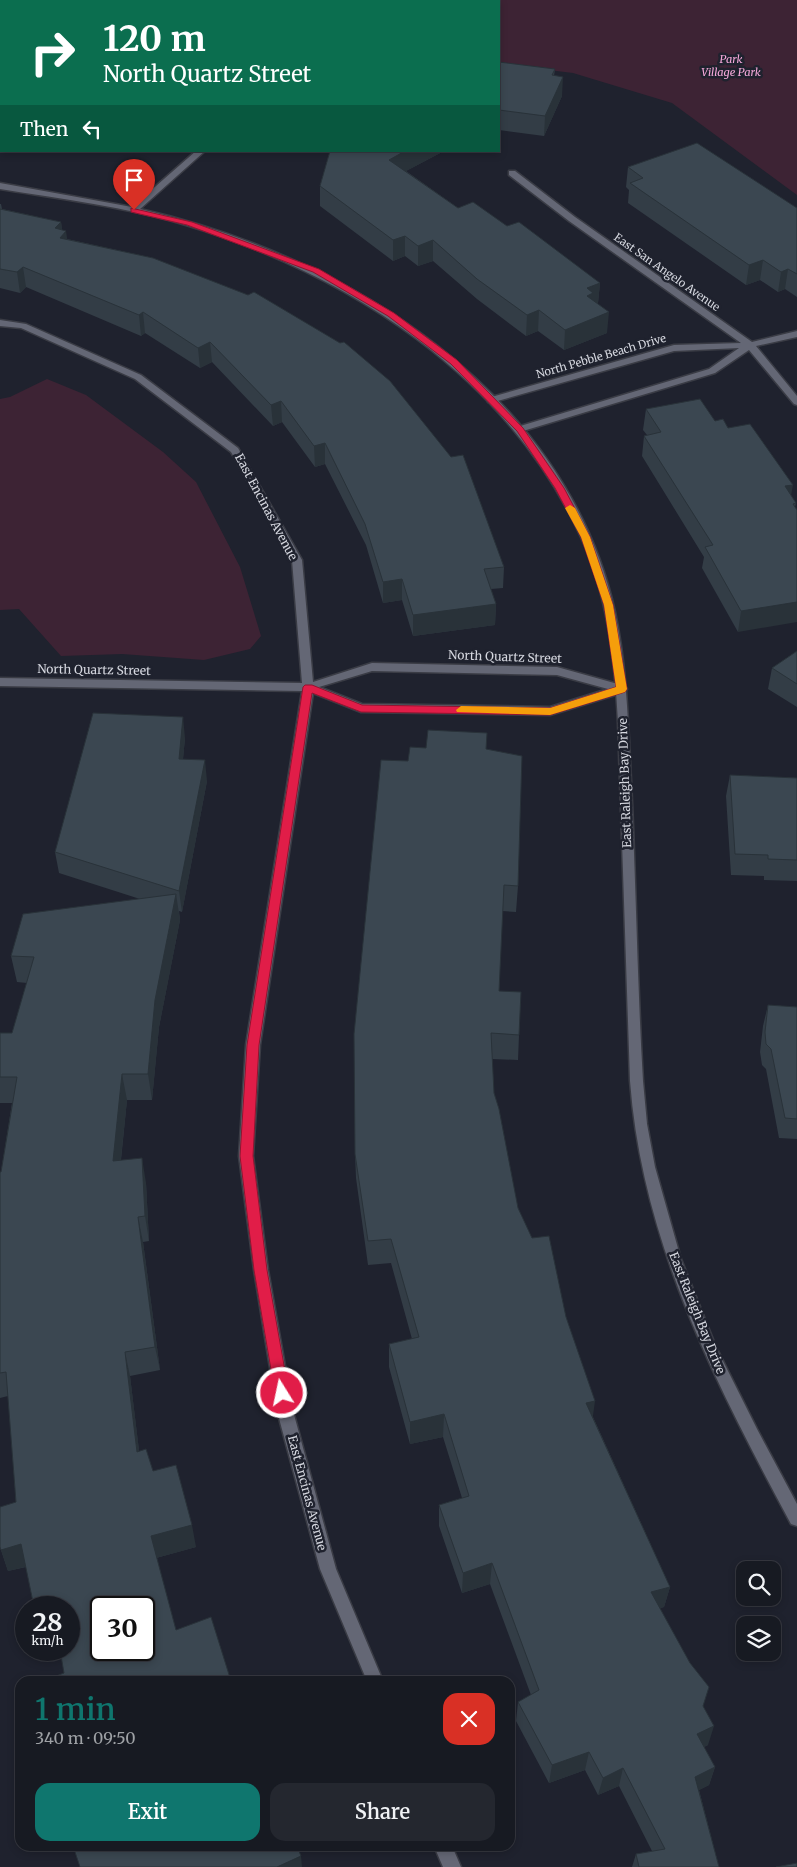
<!DOCTYPE html>
<html lang="en">
<head>
<meta charset="utf-8">
<style>
  body { margin:0; font-family:Merriweather,serif; background:#24272f; color:#f1f3f6; height:100vh; display:flex; flex-direction:column; font-size:19px; white-space:nowrap }
  * { box-sizing:border-box; margin:0 }
  p { font-size:16px; color:#9ea1a5 }
  .icon { flex:none; width:28px; height:28px; fill:none; stroke:currentColor; stroke-width:2; stroke-linecap:round; stroke-linejoin:round }
  .map { position:relative; flex:1; overflow:hidden }
  .side { position:absolute; left:15px; top:1676px; width:500px; height:175px; display:flex; flex-direction:column; background:#171a22; border-radius:15px; box-shadow:0 2px 8px #0003,0 0 0 1px #363840 }
  .side>* { flex:none }
  .hud { position:absolute; left:0px; top:0px; width:500px; height:152px; box-shadow:0 2px 8px #0003,0 0 0 1px #363840; background:#0b6e4f; color:#fff; overflow:hidden }
  .tools { position:absolute; left:736px; top:1561px; display:grid; gap:10px }
  .tools a { display:grid; place-items:center; width:45px; height:45px; border-radius:10px; background:#171a22; box-shadow:0 2px 8px #0003,0 0 0 1px #363840; font-size:25px }
  .speed { position:absolute; left:15px; top:1596px; display:flex; gap:10px; font-size:25px; font-weight:700; text-align:center }
  .speed>* { display:grid; place-content:center; width:65px; height:65px; border-radius:50%; background:#171a22; box-shadow:0 2px 8px #0003,0 0 0 1px #363840; line-height:1 }
  .speed small { font-size:12px; font-weight:400 }
  .speed .limit { border:2px solid #111; border-radius:8px; background:#fff; color:#111 }
  .pin { position:absolute; display:grid; place-items:center; width:42px; height:42px; color:#fff; margin:-51px -21px; border-radius:50% 50% 50% 0; rotate:-45deg; box-shadow:0 0 5px #0007 }
  .pin .icon { rotate:45deg }
  .me { position:absolute; width:55px; margin:-28px; rotate:350deg; stroke-linejoin:round; filter:drop-shadow(0 0 4px #0008) }
  .turn { display:flex; align-items:center; gap:18px; height:105px; padding:0 20px; font-size:22px }
  .turn .icon { width:65px; height:65px; stroke-width:2.5 }
  .turn b { display:block; font-size:35px; line-height:42px }
  .then { display:flex; align-items:center; height:48px; padding:0 20px; background:#0003; gap:10px; font-size:19px }
  .round { display:grid; place-items:center; flex:none; width:52px; height:52px; border-radius:15px; background:#24272f }
  .overview { display:flex; align-items:center; justify-content:space-between; height:85px; padding:0 20px }
  h1 { font-size:30px; font-weight:600; line-height:38px; color:#0f766e }
  .action { display:flex; gap:10px; margin-top:auto; padding:10px 20px }
  .action a { flex:1; height:58px; border-radius:15px; background:#0f766e; color:#fff; font-size:20px; font-weight:600; line-height:58px; text-align:center }
  .action a+a { background:#24272f; color:#f1f3f6 }
  .map>svg:first-child { display:block }
  .green { fill:#3d2334 }
  .lines { fill:none; stroke-linecap:round; stroke-linejoin:round }
  .minor-casing { stroke:#3a3c45; stroke-width:3 }
  .tertiary-casing { stroke:#3a3c45; stroke-width:3 }
  .minor { fill:#646775; fill-rule:evenodd }
  .tertiary { fill:#646775; fill-rule:evenodd }
  .wall { fill:#333d46 }
  .shaded-wall { fill:#293239 }
  .building { fill:#3b4751; stroke:#293239; fill-rule:evenodd }
  .route { fill:#e11d48; stroke:#92132f }
  .slow { fill:#f59e0b }
  .labels { text-anchor:middle; stroke-width:5; stroke-linejoin:round; paint-order:stroke }
  .far-park-label { font-size:11px; font-style:italic; fill:#f7aadc; stroke:#1f222e }
  .far-street-label { font-size:11px; fill:#d5d7df; stroke:#1f222e }
  .street-label { font-size:12px; fill:#d5d7df; stroke:#1f222e }
</style>
</head>
<body>
<div class="map">
<svg width="797" height="1867" viewBox="0 0 797 1867">
  <rect width="100%" height="100%" fill="#1f222e"/>
  <!-- green -->
  <path class="green" d="M 401,0 L 797,0 L 797,195 L 672,103 L 573,73 L 499,64 L 499,1 L 400,1 Z
    M 47,379 L 86,395 L 163,452 L 196,482 L 240,567 L 261,636 L 250,649 L 204,660 L 122,654 L 61,656 L 19,609 L 0,610 L 0,399 L 10,397 Z"/>
  <g class="lines">
    <defs>
      <path id="minor" d="M 0,60 L 1,60 L 1,64 L 0,64 Z
        M 509,171 L 515,171 L 575,217 L 752,342 L 797,331 L 797,337 L 756,346 L 797,396 L 797,405 L 794,404 L 749,350 L 715,373 L 523,431 L 517,431 L 517,427 L 709,369 L 739,348 L 674,351 L 494,402 L 488,402 L 488,398 L 674,345 L 741,343 L 569,221 L 509,175 Z
        M 0,320 L 26,324 L 141,375 L 238,448 L 302,560 L 313,682 L 372,663 L 557,667 L 625,686 L 627,689 L 625,692 L 550,715 L 361,712 L 313,693 L 260,1045 L 253,1156 L 268,1270 L 293,1411 L 336,1569 L 383,1681 L 367,1681 L 320,1569 L 277,1411 L 254,1270 L 239,1156 L 246,1045 L 302,691 L 0,686 L 0,678 L 302,683 L 292,560 L 231,452 L 135,379 L 21,328 L 0,326 ZM 372,671 L 557,675 L 608,689 L 550,707 L 362,704 L 319,687 Z
        M 434,1846 L 452,1846 L 461,1867 L 443,1867 Z"/>
      <path id="tertiary" d="M 196,151 L 205,151 L 140,209 C 348,256 566,392 615,612 C 627,668 628,724 631,781 C 636,881 637,981 643,1081 L 647,1124 L 655,1167 L 681,1259 L 716,1347 L 757,1429 L 797,1504 L 797,1526 L 791,1524 C 716,1384 642,1242 630,1081 L 618,722 C 615,660 607,593 581,537 C 507,376 350,275 186,225 C 126,207 62,199 0,189 L 0,183 L 132,207 Z"/>
    </defs>
    <!-- minor casing -->
    <use href="#minor" class="minor-casing"/>
    <!-- tertiary casing -->
    <use href="#tertiary" class="tertiary-casing"/>
    <!-- minor -->
    <use href="#minor" class="minor"/>
    <!-- tertiary -->
    <use href="#tertiary" class="tertiary"/>
  </g>
  <!-- wall -->
  <path class="wall" d="M 0,0 L 79,0 L 77,1 L 1,1 L 1,11 L 0,11 Z
    M 499,62 L 555,69 L 554,76 L 562,96 L 544,136 L 499,130 Z
    M 0,78 L 1,78 L 1,148 L 0,148 Z
    M 330,151 L 444,151 L 406,171 L 458,208 L 507,226 L 600,283 L 598,303 L 597,304 L 607,333 L 564,350 L 538,331 L 526,336 L 477,299 L 433,261 L 418,266 L 405,256 L 393,261 L 320,206 L 320,186 Z
    M 628,167 L 797,208 L 797,297 L 785,289 L 778,292 L 760,280 L 746,285 L 628,203 L 629,190 L 626,187 Z
    M 0,204 L 1,204 L 2,209 L 61,222 L 62,230 L 67,239 L 153,258 L 504,567 L 503,588 L 491,589 L 496,604 L 495,625 L 413,636 L 402,600 L 383,603 L 366,545 L 325,464 L 315,467 L 282,422 L 273,426 L 212,362 L 200,368 L 145,333 L 141,336 L 26,287 L 20,293 L 0,288 Z
    M 646,409 L 715,421 L 728,428 L 791,496 L 796,503 L 795,507 L 738,632 L 702,568 L 704,557 L 642,456 L 644,436 L 647,435 L 643,430 Z
    M 797,651 L 797,707 L 768,689 L 772,668 Z
    M 185,738 L 183,759 L 207,781 L 182,912 L 179,911 L 180,920 L 159,1027 L 152,1100 L 127,1100 L 121,1160 L 146,1183 L 149,1241 L 143,1242 L 160,1370 L 130,1376 L 139,1451 L 153,1471 L 196,1547 L 156,1558 L 64,1673 L 69,1608 L 26,1567 L 8,1571 L 1,1550 L 16,1502 L 8,1396 L 0,1398 L 0,1172 L 1,1172 L 12,1103 L 0,1103 L 0,1033 L 12,1033 L 27,983 L 17,982 L 11,956 L 140,899 L 59,873 L 55,852 Z
    M 487,749 L 518,886 L 516,912 L 502,911 L 499,991 L 519,1035 L 518,1060 L 492,1059 L 494,1093 L 518,1208 L 566,1317 L 593,1417 L 670,1587 L 664,1607 L 660,1608 L 703,1706 L 708,1745 L 704,1747 L 715,1767 L 709,1785 L 699,1790 L 719,1867 L 632,1867 L 636,1854 L 652,1851 L 619,1786 L 598,1795 L 585,1770 L 549,1783 L 516,1721 L 518,1702 L 531,1695 L 490,1584 L 462,1593 L 439,1526 L 439,1505 L 462,1498 L 443,1437 L 410,1444 L 389,1367 L 389,1344 L 412,1339 L 391,1263 L 368,1265 L 356,1178 L 355,1154 L 408,761 Z
    M 730,775 L 797,778 L 797,881 L 764,880 L 764,876 L 731,875 L 726,796 Z
    M 768,1005 L 797,1007 L 797,1139 L 779,1138 L 766,1069 L 762,1065 L 760,1052 L 763,1026 Z"/>
  <!-- shaded-wall -->
  <path class="shaded-wall" d="M 51,0 L 79,0 L 77,1 L 49,1 Z
    M 277,0 L 300,0 L 298,1 L 276,1 Z
    M 563,77 L 562,96 L 544,136 L 545,116 Z
    M 405,151 L 444,151 L 389,180 L 389,160 Z
    M 61,222 L 63,235 L 66,231 L 69,251 L 63,258 L 55,228 Z
    M 405,236 L 405,256 L 393,261 L 393,240 Z
    M 433,240 L 433,261 L 418,266 L 418,246 Z
    M 763,260 L 760,280 L 746,285 L 749,265 Z
    M 23,267 L 26,287 L 20,293 L 17,272 Z
    M 788,269 L 785,289 L 778,292 L 781,272 Z
    M 600,283 L 598,303 L 592,306 L 585,316 L 587,288 Z
    M 539,310 L 538,331 L 526,336 L 527,315 Z
    M 143,312 L 145,333 L 141,336 L 139,315 Z
    M 609,312 L 607,333 L 564,350 L 565,330 Z
    M 210,342 L 212,362 L 200,368 L 198,348 Z
    M 281,401 L 282,422 L 273,426 L 271,405 Z
    M 325,443 L 325,464 L 315,467 L 314,446 Z
    M 793,485 L 789,506 L 785,486 Z
    M 402,579 L 402,600 L 383,603 L 383,582 Z
    M 797,602 L 797,622 L 738,632 L 741,611 Z
    M 496,604 L 495,625 L 413,636 L 413,615 Z
    M 183,717 L 185,738 L 181,780 L 179,759 Z
    M 205,760 L 207,781 L 182,912 L 179,891 Z
    M 176,894 L 180,920 L 159,1027 L 152,1100 L 148,1074 L 155,1000 Z
    M 122,1074 L 127,1100 L 118,1186 L 113,1161 Z
    M 142,1158 L 146,1183 L 149,1241 L 145,1216 Z
    M 138,1217 L 143,1242 L 160,1370 L 155,1347 Z
    M 125,1352 L 130,1376 L 142,1474 L 137,1452 Z
    M 595,1401 L 592,1423 L 586,1403 Z
    M 444,1414 L 443,1437 L 410,1444 L 410,1422 Z
    M 192,1525 L 196,1547 L 156,1558 L 151,1536 Z
    M 21,1544 L 29,1566 L 8,1571 L 1,1550 Z
    M 492,1563 L 490,1584 L 462,1593 L 463,1573 Z
    M 670,1587 L 664,1607 L 646,1613 L 651,1592 Z
    M 49,1596 L 53,1608 L 35,1608 L 33,1602 Z
    M 714,1726 L 708,1745 L 691,1753 L 697,1734 Z
    M 589,1752 L 585,1770 L 549,1783 L 552,1765 Z
    M 715,1767 L 709,1785 L 689,1795 L 695,1777 Z
    M 623,1768 L 619,1786 L 598,1795 L 603,1778 Z
    M 301,1856 L 302,1867 L 277,1867 Z"/>
  <!-- building -->
  <path class="building" d="M 30,0 L 51,0 L 49,1 L 36,1 Z
    M 187,0 L 277,0 L 276,1 L 185,1 Z
    M 499,62 L 555,69 L 552,75 L 563,77 L 545,116 L 499,110 Z
    M 0,78 L 1,78 L 1,129 L 0,129 Z
    M 697,143 L 797,208 L 797,274 L 788,269 L 781,272 L 763,260 L 749,265 L 630,183 L 643,178 L 628,167 Z
    M 330,151 L 405,151 L 389,160 L 458,208 L 473,202 L 507,226 L 519,222 L 600,283 L 587,288 L 593,293 L 587,296 L 609,312 L 565,330 L 539,310 L 527,315 L 477,279 L 433,240 L 418,246 L 405,236 L 393,240 L 320,186 Z
    M 0,209 L 61,222 L 55,228 L 66,231 L 60,238 L 153,258 L 248,295 L 254,292 L 340,343 L 344,342 L 390,381 L 451,457 L 463,455 L 504,567 L 484,569 L 496,604 L 413,615 L 402,579 L 383,582 L 365,524 L 325,443 L 314,446 L 281,401 L 271,405 L 210,342 L 198,348 L 143,312 L 139,315 L 23,267 L 17,272 L 0,269 Z
    M 700,399 L 715,421 L 723,419 L 728,428 L 750,424 L 793,485 L 785,486 L 796,503 L 793,504 L 797,510 L 797,602 L 741,611 L 705,547 L 713,545 L 644,436 L 661,432 L 646,409 Z
    M 797,651 L 797,684 L 772,668 Z
    M 93,713 L 183,717 L 179,759 L 205,760 L 179,891 L 55,852 Z
    M 428,730 L 487,733 L 486,749 L 522,756 L 518,886 L 504,885 L 499,991 L 521,992 L 519,1035 L 491,1033 L 494,1093 L 499,1109 L 518,1208 L 532,1238 L 549,1236 L 566,1317 L 595,1401 L 586,1403 L 670,1587 L 651,1592 L 690,1663 L 709,1687 L 703,1706 L 714,1726 L 697,1734 L 715,1767 L 695,1777 L 719,1867 L 639,1867 L 636,1854 L 665,1849 L 623,1768 L 603,1778 L 589,1752 L 552,1765 L 518,1702 L 539,1690 L 492,1563 L 463,1573 L 439,1505 L 469,1496 L 444,1414 L 410,1422 L 389,1344 L 419,1337 L 391,1239 L 368,1241 L 355,1154 L 354,1034 L 381,760 L 408,761 L 410,747 L 426,748 Z
    M 730,775 L 797,778 L 797,860 L 768,859 L 768,855 L 735,854 Z
    M 176,894 L 155,1000 L 148,1074 L 122,1074 L 113,1161 L 142,1158 L 145,1216 L 138,1217 L 155,1347 L 125,1352 L 137,1452 L 146,1449 L 153,1471 L 176,1465 L 192,1525 L 151,1536 L 176,1630 L 211,1617 L 231,1681 L 48,1681 L 48,1679 L 64,1673 L 60,1650 L 69,1650 L 69,1608 L 51,1608 L 49,1596 L 33,1602 L 21,1544 L 1,1550 L 0,1547 L 0,1507 L 16,1502 L 6,1372 L 0,1373 L 0,1172 L 1,1172 L 17,1077 L 0,1077 L 0,1033 L 12,1033 L 34,957 L 11,956 L 23,914 ZM 101,1608 L 144,1608 L 144,1650 L 101,1650 Z
    M 768,1005 L 797,1007 L 797,1119 L 785,1118 L 771,1049 L 766,1044 L 765,1032 Z
    M 73,1846 L 297,1846 L 301,1856 L 277,1867 L 80,1867 Z
    M 797,1863 L 797,1867 L 776,1867 Z"/>
  <!-- route -->
  <path class="route" d="M 131,208 L 192,222 L 319,269 L 394,313 L 457,360 L 523,428 L 564,488 L 590,537 L 613,605 L 627,689 L 625,692 L 550,715 L 361,712 L 312,693 L 259,1045 L 253,1156 L 267,1270 L 289,1393 L 287,1398 L 282,1400 L 277,1398 L 275,1393 L 254,1270 L 240,1156 L 247,1045 L 303,687 L 305,685 L 312,685 L 362,705 L 550,708 L 616,687 L 604,605 L 581,537 L 555,488 L 517,431 L 451,364 L 388,316 L 313,272 L 187,225 L 131,212 Z"/>
  <!-- slow -->
  <path class="slow" d="M 570,505 L 575,508 L 590,537 L 613,605 L 627,689 L 625,692 L 550,715 L 457,712 L 456,710 L 461,706 L 550,708 L 616,687 L 604,605 L 581,537 L 565,508 Z"/>
  <g class="labels">
    <!-- far-park labels -->
    <g class="far-park-label">
      <text x="731" y="63">Park<tspan x="731" dy="13">Village Park</tspan></text>
    </g>
    <!-- far-street labels -->
    <g class="far-street-label">
      <text transform="translate(667 272) rotate(35)" y="4">East San Angelo Avenue</text>
      <text transform="translate(601 356) rotate(-16)" y="4">North Pebble Beach Drive</text>
    </g>
    <!-- street labels -->
    <g class="street-label">
      <text transform="translate(266 507) rotate(62)" y="4">East Encinas Avenue</text>
      <text transform="translate(505 657) rotate(2)" y="4">North Quartz Street</text>
      <text transform="translate(94 670) rotate(1)" y="4">North Quartz Street</text>
      <text transform="translate(625 783) rotate(-92)" y="4">East Raleigh Bay Drive</text>
      <text transform="translate(697 1313) rotate(68)" y="4">East Raleigh Bay Drive</text>
      <text transform="translate(307 1493) rotate(75)" y="4">East Encinas Avenue</text>
    </g>
  </g>
</svg>
<div class="tools">
<a><svg class="icon" aria-label="search" viewBox="0 0 24 24"><circle cx="10" cy="10" r="6"/><path d="M15 15l6 6"/></svg></a>
<a><svg class="icon" aria-label="layers" viewBox="0 0 24 24"><path d="M12 4l9 5-9 5-9-5zM3 14l9 5 9-5"/></svg></a>
</div>
<div class="speed"><div>28<small>km/h</small></div><div class="limit">30</div></div>
<div class="pin" style="left:134px;top:210px;background:#d93025"><svg class="icon" aria-label="arrive" viewBox="0 0 24 24"><path d="M6 21V4h12l-3 4 3 4H6"/></svg></div>
<svg class="me" style="left:282px;top:1393px" viewBox="-20 -20 40 40"><circle r="17" fill="#e11d48" stroke="#fff" stroke-width="3"/><path d="M0-11L8 9 0 5-8 9z" fill="#fff"/></svg>
<div class="hud">
<div class="turn"><svg class="icon" aria-label="right" viewBox="0 0 24 24"><path d="M7 20v-9h11M14 6l5 5-5 5"/></svg><div><b>120 m</b>North Quartz Street</div></div>
<div class="then">Then<svg class="icon" aria-label="left" viewBox="0 0 24 24"><path d="M17 20v-9H6M10 6l-5 5 5 5"/></svg></div>
</div>
<section class="side">
<div class="overview"><div><h1>1 min</h1><p>340 m · 09:50</p></div><a class="round" style="background:#d93025;color:#fff"><svg class="icon" aria-label="close" viewBox="0 0 24 24"><path d="M6 6l12 12M18 6L6 18"/></svg></a></div>
<div class="action"><a>Exit</a><a>Share</a></div>
</section>
</div>
</body>
</html>
